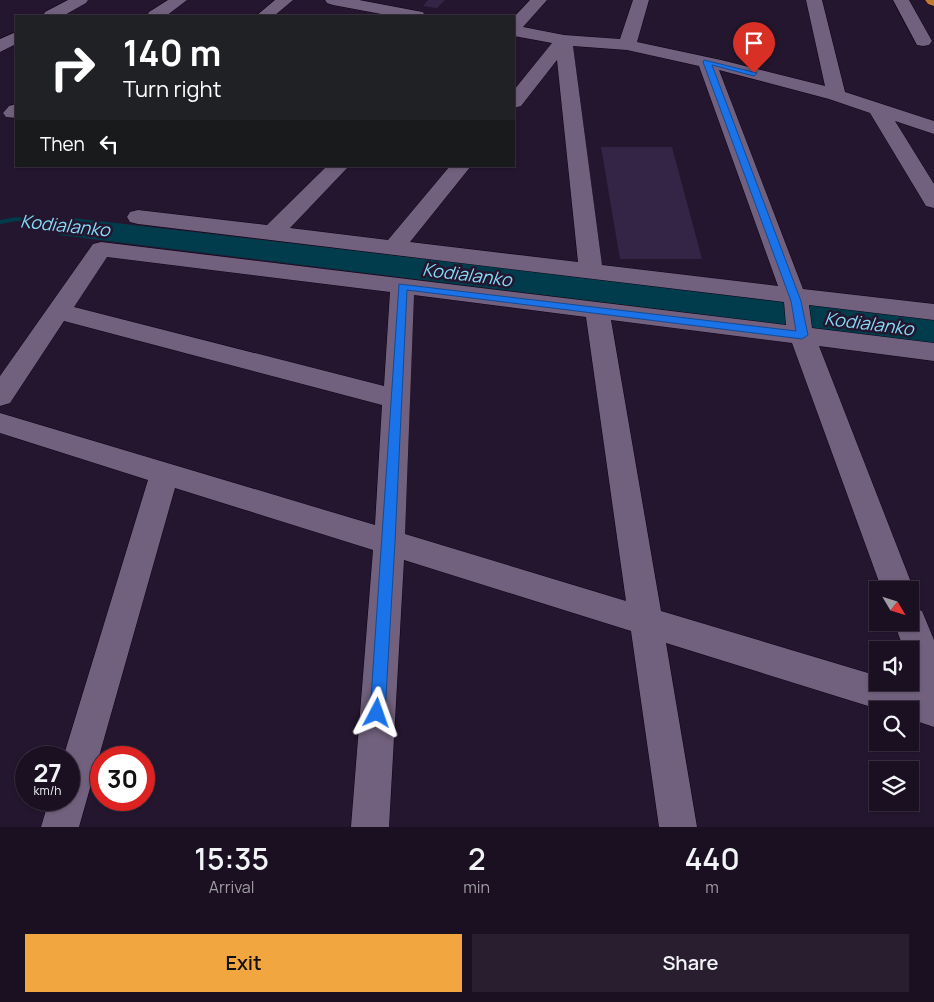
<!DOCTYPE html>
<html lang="en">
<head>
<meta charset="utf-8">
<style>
  body { margin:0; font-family:Manrope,sans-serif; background:#281e2f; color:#f1f3f6; height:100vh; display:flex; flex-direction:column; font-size:19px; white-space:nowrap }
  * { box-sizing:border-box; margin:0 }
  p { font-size:16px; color:#a09da5 }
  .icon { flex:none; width:28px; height:28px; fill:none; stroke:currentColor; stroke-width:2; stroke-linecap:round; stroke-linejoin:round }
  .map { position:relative; height:827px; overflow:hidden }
  .drawer { display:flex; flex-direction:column; background:#1b1022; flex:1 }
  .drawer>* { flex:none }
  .top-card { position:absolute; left:15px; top:15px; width:500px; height:152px; border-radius:0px; box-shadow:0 1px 4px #0004,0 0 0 1px #393040; background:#202124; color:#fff; overflow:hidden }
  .needle { width:32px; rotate:128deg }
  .controls { position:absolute; left:869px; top:581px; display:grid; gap:10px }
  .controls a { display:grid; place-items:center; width:50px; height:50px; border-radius:0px; background:#1b1022; box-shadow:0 1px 4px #0004,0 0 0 1px #393040; font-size:25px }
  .speed { position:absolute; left:15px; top:746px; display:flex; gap:10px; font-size:25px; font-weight:700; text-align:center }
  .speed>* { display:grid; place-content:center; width:65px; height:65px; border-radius:50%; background:#1b1022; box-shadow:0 1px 4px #0004,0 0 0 1px #393040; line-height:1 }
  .speed small { font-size:12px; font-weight:400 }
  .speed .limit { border:8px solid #d22; background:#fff; color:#111 }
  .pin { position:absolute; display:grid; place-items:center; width:42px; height:42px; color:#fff; margin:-51px -21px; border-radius:50% 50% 50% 0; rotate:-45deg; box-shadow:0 0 5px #0007 }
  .pin .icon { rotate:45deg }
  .me { position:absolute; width:55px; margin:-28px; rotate:4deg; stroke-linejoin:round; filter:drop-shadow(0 0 4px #0008) }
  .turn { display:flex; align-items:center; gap:18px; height:105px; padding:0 25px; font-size:22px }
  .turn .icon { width:65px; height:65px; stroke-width:2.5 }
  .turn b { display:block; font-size:35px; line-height:42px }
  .then { display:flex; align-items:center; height:48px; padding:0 25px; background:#0003; gap:10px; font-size:19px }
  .eta { display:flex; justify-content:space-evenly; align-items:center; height:85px; text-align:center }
  .eta b { font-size:30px; font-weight:600; line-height:35px }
  .button { display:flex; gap:10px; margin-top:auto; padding:10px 25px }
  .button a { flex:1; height:58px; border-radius:0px; background:#f1a63f; color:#111; font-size:20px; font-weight:600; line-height:58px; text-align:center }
  .button a+a { background:#281e2f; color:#f1f3f6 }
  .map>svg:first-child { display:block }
  .water { fill:#003c4c }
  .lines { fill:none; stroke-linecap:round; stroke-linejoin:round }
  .stream { fill:#003c4c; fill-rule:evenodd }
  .building { fill:#342547 }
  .street-casing { stroke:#0d0215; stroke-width:1 }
  .highway-casing { stroke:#0d0215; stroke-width:1 }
  .street { fill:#72617e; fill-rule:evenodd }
  .highway { fill:#c27a2f; fill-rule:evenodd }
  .route { fill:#1a73e8; stroke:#114b97 }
  .labels { text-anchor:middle; stroke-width:5; stroke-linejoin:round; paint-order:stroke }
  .water-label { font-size:18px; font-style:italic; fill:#85dbf8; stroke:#24162e }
</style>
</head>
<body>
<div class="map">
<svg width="934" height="827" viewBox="0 0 934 827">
  <rect width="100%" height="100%" fill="#24162e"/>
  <!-- water -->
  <path class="water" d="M 73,218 L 934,318 L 934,343 L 59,235 Z"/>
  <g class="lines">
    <!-- stream -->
    <path class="stream" d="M 17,217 L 76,225 L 79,227 L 76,229 L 17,221 L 0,224 L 0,220 Z"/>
  </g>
  <!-- building -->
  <path class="building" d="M 428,0 L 445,0 L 437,8 L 423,6 Z
    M 601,147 L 672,147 L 702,259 L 620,259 Z"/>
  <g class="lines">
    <defs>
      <path id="street" d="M 68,0 L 88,0 L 86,3 L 63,16 L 43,16 L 45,12 Z
        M 168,0 L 187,0 L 166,16 L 147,16 L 149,12 Z
        M 275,0 L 293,0 L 274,16 L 256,16 Z
        M 325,0 L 359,0 L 417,11 L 423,12 L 425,16 L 392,16 L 333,5 L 327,3 Z
        M 530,0 L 547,0 L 523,27 L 564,35 L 620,39 L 633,0 L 649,0 L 637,42 L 721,60 L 825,86 L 806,0 L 822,0 L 845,92 L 934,121 L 934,134 L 895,121 L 934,184 L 934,208 L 926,206 L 923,201 L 870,113 L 829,99 L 719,70 L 803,289 L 934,304 L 934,320 L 809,305 L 812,328 L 934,343 L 934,361 L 819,346 L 914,590 L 910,599 L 910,590 L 882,590 L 792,343 L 611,320 L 661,611 L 878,676 L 878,682 L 898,682 L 919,689 L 910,666 L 910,650 L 904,650 L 894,622 L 910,622 L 910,606 L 922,611 L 934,640 L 934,727 L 910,719 L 910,710 L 881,710 L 666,643 L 697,827 L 659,827 L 631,631 L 404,560 L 389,827 L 351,827 L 373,550 L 175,488 L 79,827 L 41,827 L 49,800 L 69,800 L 69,758 L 63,758 L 148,480 L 0,433 L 0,413 L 375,525 L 382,405 L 64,321 L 10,403 L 0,406 L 0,376 L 93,244 L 101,242 L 786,325 L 784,302 L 138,224 L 130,222 L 127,217 L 130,212 L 138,210 L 267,225 L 327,166 L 349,166 L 290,228 L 388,240 L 450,166 L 471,166 L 410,242 L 578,262 L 557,60 L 521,106 L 514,108 L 514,90 L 552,43 L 514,36 L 514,17 ZM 573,46 L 627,50 L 699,66 L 778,286 L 602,265 ZM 107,257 L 390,292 L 384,386 L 74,307 ZM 414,295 L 586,317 L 626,601 L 405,534 Z
        M 893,0 L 909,0 L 932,41 L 929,45 L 923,46 L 917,45 Z
        M 16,32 L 16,44 L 0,52 L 0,39 Z
        M 16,104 L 16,118 L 6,117 L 3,113 L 9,106 Z"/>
      <path id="highway" d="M 925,0 L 934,0 L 934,6 L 928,4 Z"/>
    </defs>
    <!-- street casing -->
    <use href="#street" class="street-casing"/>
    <!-- highway casing -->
    <use href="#highway" class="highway-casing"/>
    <!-- street -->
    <use href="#street" class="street"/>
    <!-- highway -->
    <use href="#highway" class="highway"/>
  </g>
  <!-- route -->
  <path class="route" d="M 704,60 L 757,73 L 754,76 L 712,65 L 801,301 L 808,335 L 802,339 L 407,290 L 395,542 L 385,713 L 383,718 L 377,720 L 372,718 L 370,713 L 399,284 L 796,331 L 791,301 L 703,62 Z"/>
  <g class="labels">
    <!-- water labels -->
    <g class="water-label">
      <text transform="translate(65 226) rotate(6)" y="6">Kodialanko</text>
      <text transform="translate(467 275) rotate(7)" y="6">Kodialanko</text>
      <text transform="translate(869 324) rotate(7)" y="6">Kodialanko</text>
    </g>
  </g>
</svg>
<div class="controls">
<a><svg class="needle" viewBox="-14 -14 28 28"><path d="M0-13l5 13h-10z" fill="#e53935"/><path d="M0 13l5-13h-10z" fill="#a09da5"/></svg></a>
<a><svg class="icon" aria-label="sound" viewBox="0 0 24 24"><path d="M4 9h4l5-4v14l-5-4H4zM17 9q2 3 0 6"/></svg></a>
<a><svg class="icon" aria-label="search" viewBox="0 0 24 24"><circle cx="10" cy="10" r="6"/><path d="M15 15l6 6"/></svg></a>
<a><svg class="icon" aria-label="layers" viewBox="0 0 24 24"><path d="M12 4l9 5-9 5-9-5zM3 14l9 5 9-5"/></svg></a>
</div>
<div class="speed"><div>27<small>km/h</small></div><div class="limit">30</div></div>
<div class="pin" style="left:754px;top:73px;background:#d93025"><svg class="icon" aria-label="arrive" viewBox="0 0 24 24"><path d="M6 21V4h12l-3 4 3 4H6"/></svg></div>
<svg class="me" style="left:377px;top:713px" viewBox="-20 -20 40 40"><path d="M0-17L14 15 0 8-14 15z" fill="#1a73e8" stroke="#fff" stroke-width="4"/></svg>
<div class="top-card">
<div class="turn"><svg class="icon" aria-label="right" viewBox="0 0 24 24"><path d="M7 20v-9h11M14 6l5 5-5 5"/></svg><div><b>140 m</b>Turn right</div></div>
<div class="then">Then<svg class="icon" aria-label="left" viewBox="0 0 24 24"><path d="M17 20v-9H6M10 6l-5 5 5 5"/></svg></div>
</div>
</div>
<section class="drawer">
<div class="eta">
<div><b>15:35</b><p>Arrival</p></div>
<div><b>2</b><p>min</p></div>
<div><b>440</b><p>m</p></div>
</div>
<div class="button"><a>Exit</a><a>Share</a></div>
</section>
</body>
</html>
